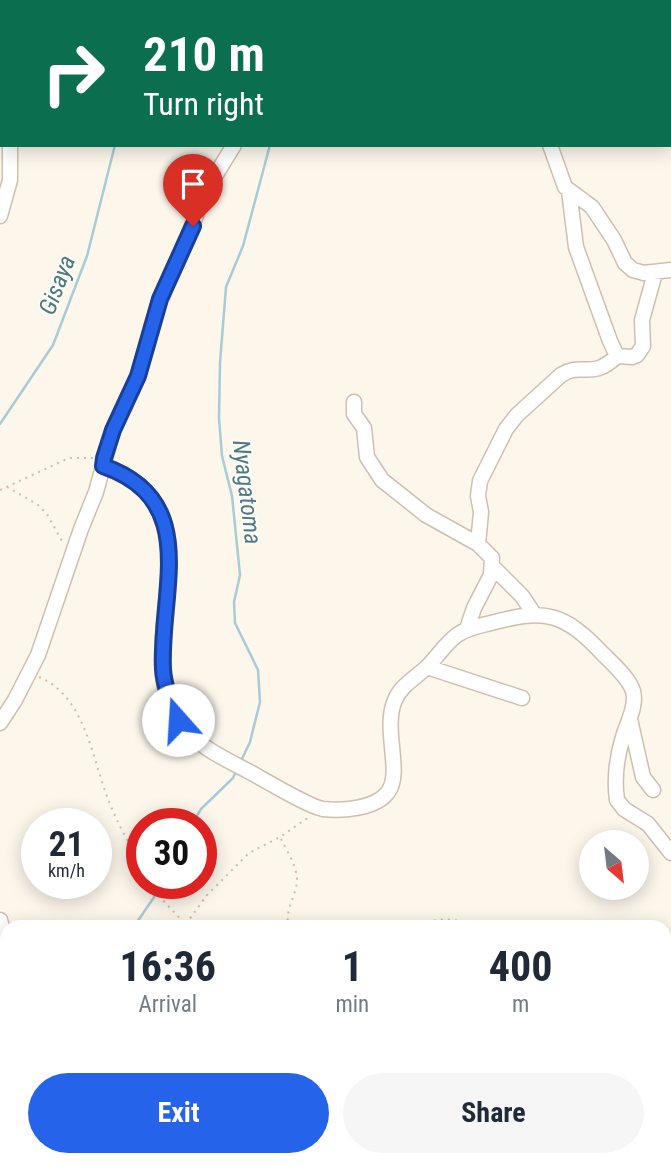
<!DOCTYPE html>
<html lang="en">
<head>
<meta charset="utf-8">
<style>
  body { margin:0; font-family:"Roboto Condensed",sans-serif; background:#f6f6f7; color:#1f2937; height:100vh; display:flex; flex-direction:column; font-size:26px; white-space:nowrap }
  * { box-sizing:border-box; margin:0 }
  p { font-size:23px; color:#747a83 }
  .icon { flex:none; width:38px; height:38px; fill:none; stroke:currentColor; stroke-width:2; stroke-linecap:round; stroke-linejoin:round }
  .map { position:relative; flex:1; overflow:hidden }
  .sheet { position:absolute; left:0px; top:920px; width:672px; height:247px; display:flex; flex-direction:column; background:#fff; border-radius:21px 21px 0 0; box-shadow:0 4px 18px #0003 }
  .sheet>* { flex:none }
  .top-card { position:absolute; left:0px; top:0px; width:672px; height:147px; box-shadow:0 4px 18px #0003; background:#0b6e4f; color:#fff; overflow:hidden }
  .needle { width:46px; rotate:152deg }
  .buttons { position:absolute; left:579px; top:830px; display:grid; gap:14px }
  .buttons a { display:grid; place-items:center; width:70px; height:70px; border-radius:50%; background:#fff; box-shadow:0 4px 18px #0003; font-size:35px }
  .speed { position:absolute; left:21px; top:808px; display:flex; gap:14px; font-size:35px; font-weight:700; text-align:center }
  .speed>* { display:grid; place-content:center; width:91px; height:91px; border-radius:50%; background:#fff; box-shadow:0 4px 18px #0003; line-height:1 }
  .speed small { font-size:18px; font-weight:400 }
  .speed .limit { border:10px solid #d22; background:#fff; color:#111 }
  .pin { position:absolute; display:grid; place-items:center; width:60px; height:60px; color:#fff; margin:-72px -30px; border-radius:50% 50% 50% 0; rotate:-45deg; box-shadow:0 0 7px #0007 }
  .pin .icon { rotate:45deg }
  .me { position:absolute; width:77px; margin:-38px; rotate:341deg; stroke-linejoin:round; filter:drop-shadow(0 0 5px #0008) }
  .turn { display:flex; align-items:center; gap:24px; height:147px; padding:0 28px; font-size:32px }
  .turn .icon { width:91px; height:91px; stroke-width:2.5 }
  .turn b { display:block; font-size:49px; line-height:60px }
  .eta { display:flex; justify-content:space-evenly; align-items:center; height:119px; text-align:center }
  .eta b { font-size:42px; font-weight:700; line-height:49px }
  .primary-button { display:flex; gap:14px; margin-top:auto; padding:14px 28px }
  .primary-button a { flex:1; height:80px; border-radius:42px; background:#2563eb; color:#fff; font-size:28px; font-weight:700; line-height:80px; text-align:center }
  .primary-button a+a { background:#f6f6f7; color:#1f2937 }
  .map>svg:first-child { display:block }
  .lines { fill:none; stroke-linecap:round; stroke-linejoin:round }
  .stream { stroke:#a7ccd6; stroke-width:2.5 }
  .minor-casing { stroke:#cebfb1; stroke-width:17 }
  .major-casing { stroke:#d9d2ce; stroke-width:20 }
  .path { stroke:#d5bba6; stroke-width:2; stroke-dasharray:2 5; stroke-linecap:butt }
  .minor { stroke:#fff; stroke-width:14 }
  .major { stroke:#f5dca8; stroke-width:18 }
  .route-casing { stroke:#184099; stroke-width:18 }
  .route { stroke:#2563eb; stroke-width:12 }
  .labels { text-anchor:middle; stroke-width:5; stroke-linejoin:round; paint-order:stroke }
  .water-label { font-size:24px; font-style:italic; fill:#497a87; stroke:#fefaf1 }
</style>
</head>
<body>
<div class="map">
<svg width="671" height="1167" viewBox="0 0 671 1167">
  <rect width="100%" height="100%" fill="#fcf6eb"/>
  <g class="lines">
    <!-- stream -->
    <path class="stream" d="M 192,0 L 195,2
      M 129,2 L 129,0
      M 0,424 L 53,345 L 87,256 L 115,145
      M 241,761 L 250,742 L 260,702 L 258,670 L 235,623 L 234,602 L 240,575 L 232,496 L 222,456 L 219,418 L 220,363 L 226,287 L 243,246 L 270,145
      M 192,824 L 201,809 L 233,778 L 236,771
      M 133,928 L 163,884
      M 42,1160 L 45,1167"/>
    <defs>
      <path id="minor" d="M 611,2 L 613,0
        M 670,11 L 671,10
        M 550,145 L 565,187 L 592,207 L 614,240 L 625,263 L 633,270 L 644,273 L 671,270
        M 569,191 L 576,247 L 610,341 L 617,356 L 632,357 L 637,355 L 643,346 L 642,320 L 655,273
        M 0,216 L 10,180 L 10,145
        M 354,402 L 354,414 L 364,428 L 367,457 L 382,480 L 426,515 L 478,544 L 492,558 L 491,575 L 474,608 L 467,629
        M 103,466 C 230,509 124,645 180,723 C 195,745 225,759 248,771 C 263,779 309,807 323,809 C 342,811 376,809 388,792 C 403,772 382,729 395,700 C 401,685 417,677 428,666 C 438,656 445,644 457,635 C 467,628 479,626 491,623 C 546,608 564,613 603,654 C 613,664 629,678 633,691 C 637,706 627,723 623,737 C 617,756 614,780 617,800 L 624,809 L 648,824 L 671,853
        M 478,544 L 481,512 L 478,496 L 480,481 L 506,429 L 517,415 L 561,375 C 583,361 591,381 617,356
        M 493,567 L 522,596 L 534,614
        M 427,667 L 522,698
        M 630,719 L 643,777 L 653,790
        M 0,723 L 15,700 L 38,655 L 81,529 L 96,492 L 113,430 L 138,376 L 160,299 L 186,242 L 204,194 L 234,145
        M 0,920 L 7,945
        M 665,1019 L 671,1012"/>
      <path id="major" d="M 579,2 L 582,0
        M 0,32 L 2,32"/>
    </defs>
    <!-- minor casing -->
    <use href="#minor" class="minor-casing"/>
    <!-- major casing -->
    <use href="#major" class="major-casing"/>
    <!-- path -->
    <path class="path" d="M 7,487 L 37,504 L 47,514 L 63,543
      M 0,490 L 69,458 L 93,458
      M 39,677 C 85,696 92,758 108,799 C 117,823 130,845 142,867
      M 281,839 C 287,851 298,868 297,882 C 295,898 284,912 289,928
      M 151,884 L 156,893 L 189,928
      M 186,924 L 207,895 L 249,853 L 280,837 L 309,817
      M 362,928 L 369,923 L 380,928
      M 407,928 C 428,920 456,914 476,928
      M 162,1160 L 167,1167
      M 518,1160 L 519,1167
      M 504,1167 L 508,1160"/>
    <!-- minor -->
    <use href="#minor" class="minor"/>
    <!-- major -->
    <use href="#major" class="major"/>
  </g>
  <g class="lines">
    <defs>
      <path id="route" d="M 178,720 C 171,704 164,686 163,669 C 159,592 202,500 103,466 L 104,458 L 113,430 L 138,376 L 160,299 L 193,226"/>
    </defs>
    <!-- route casing -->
    <use href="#route" class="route-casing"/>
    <!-- route -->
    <use href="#route" class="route"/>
  </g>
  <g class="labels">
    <!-- water labels -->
    <g class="water-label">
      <text transform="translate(57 285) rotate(-69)" y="8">Gisaya</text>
      <text transform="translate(247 492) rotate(83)" y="8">Nyagatoma</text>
    </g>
  </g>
</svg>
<div class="buttons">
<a><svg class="needle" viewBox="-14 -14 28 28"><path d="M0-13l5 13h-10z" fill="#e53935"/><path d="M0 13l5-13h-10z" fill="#747a83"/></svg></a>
</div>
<div class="speed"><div>21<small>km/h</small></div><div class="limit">30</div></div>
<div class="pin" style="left:193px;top:226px;background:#d93025"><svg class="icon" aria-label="arrive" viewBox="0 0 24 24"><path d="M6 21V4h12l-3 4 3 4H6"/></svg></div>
<svg class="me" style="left:178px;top:720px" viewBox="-20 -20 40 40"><circle r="19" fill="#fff"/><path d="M0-13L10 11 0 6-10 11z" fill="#2563eb"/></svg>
<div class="top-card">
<div class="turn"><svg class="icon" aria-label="right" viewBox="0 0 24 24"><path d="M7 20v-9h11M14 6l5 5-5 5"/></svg><div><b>210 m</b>Turn right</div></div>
</div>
<section class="sheet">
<div class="eta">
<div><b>16:36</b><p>Arrival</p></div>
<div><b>1</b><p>min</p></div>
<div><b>400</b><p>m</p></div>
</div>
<div class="primary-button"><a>Exit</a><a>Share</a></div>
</section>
</div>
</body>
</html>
